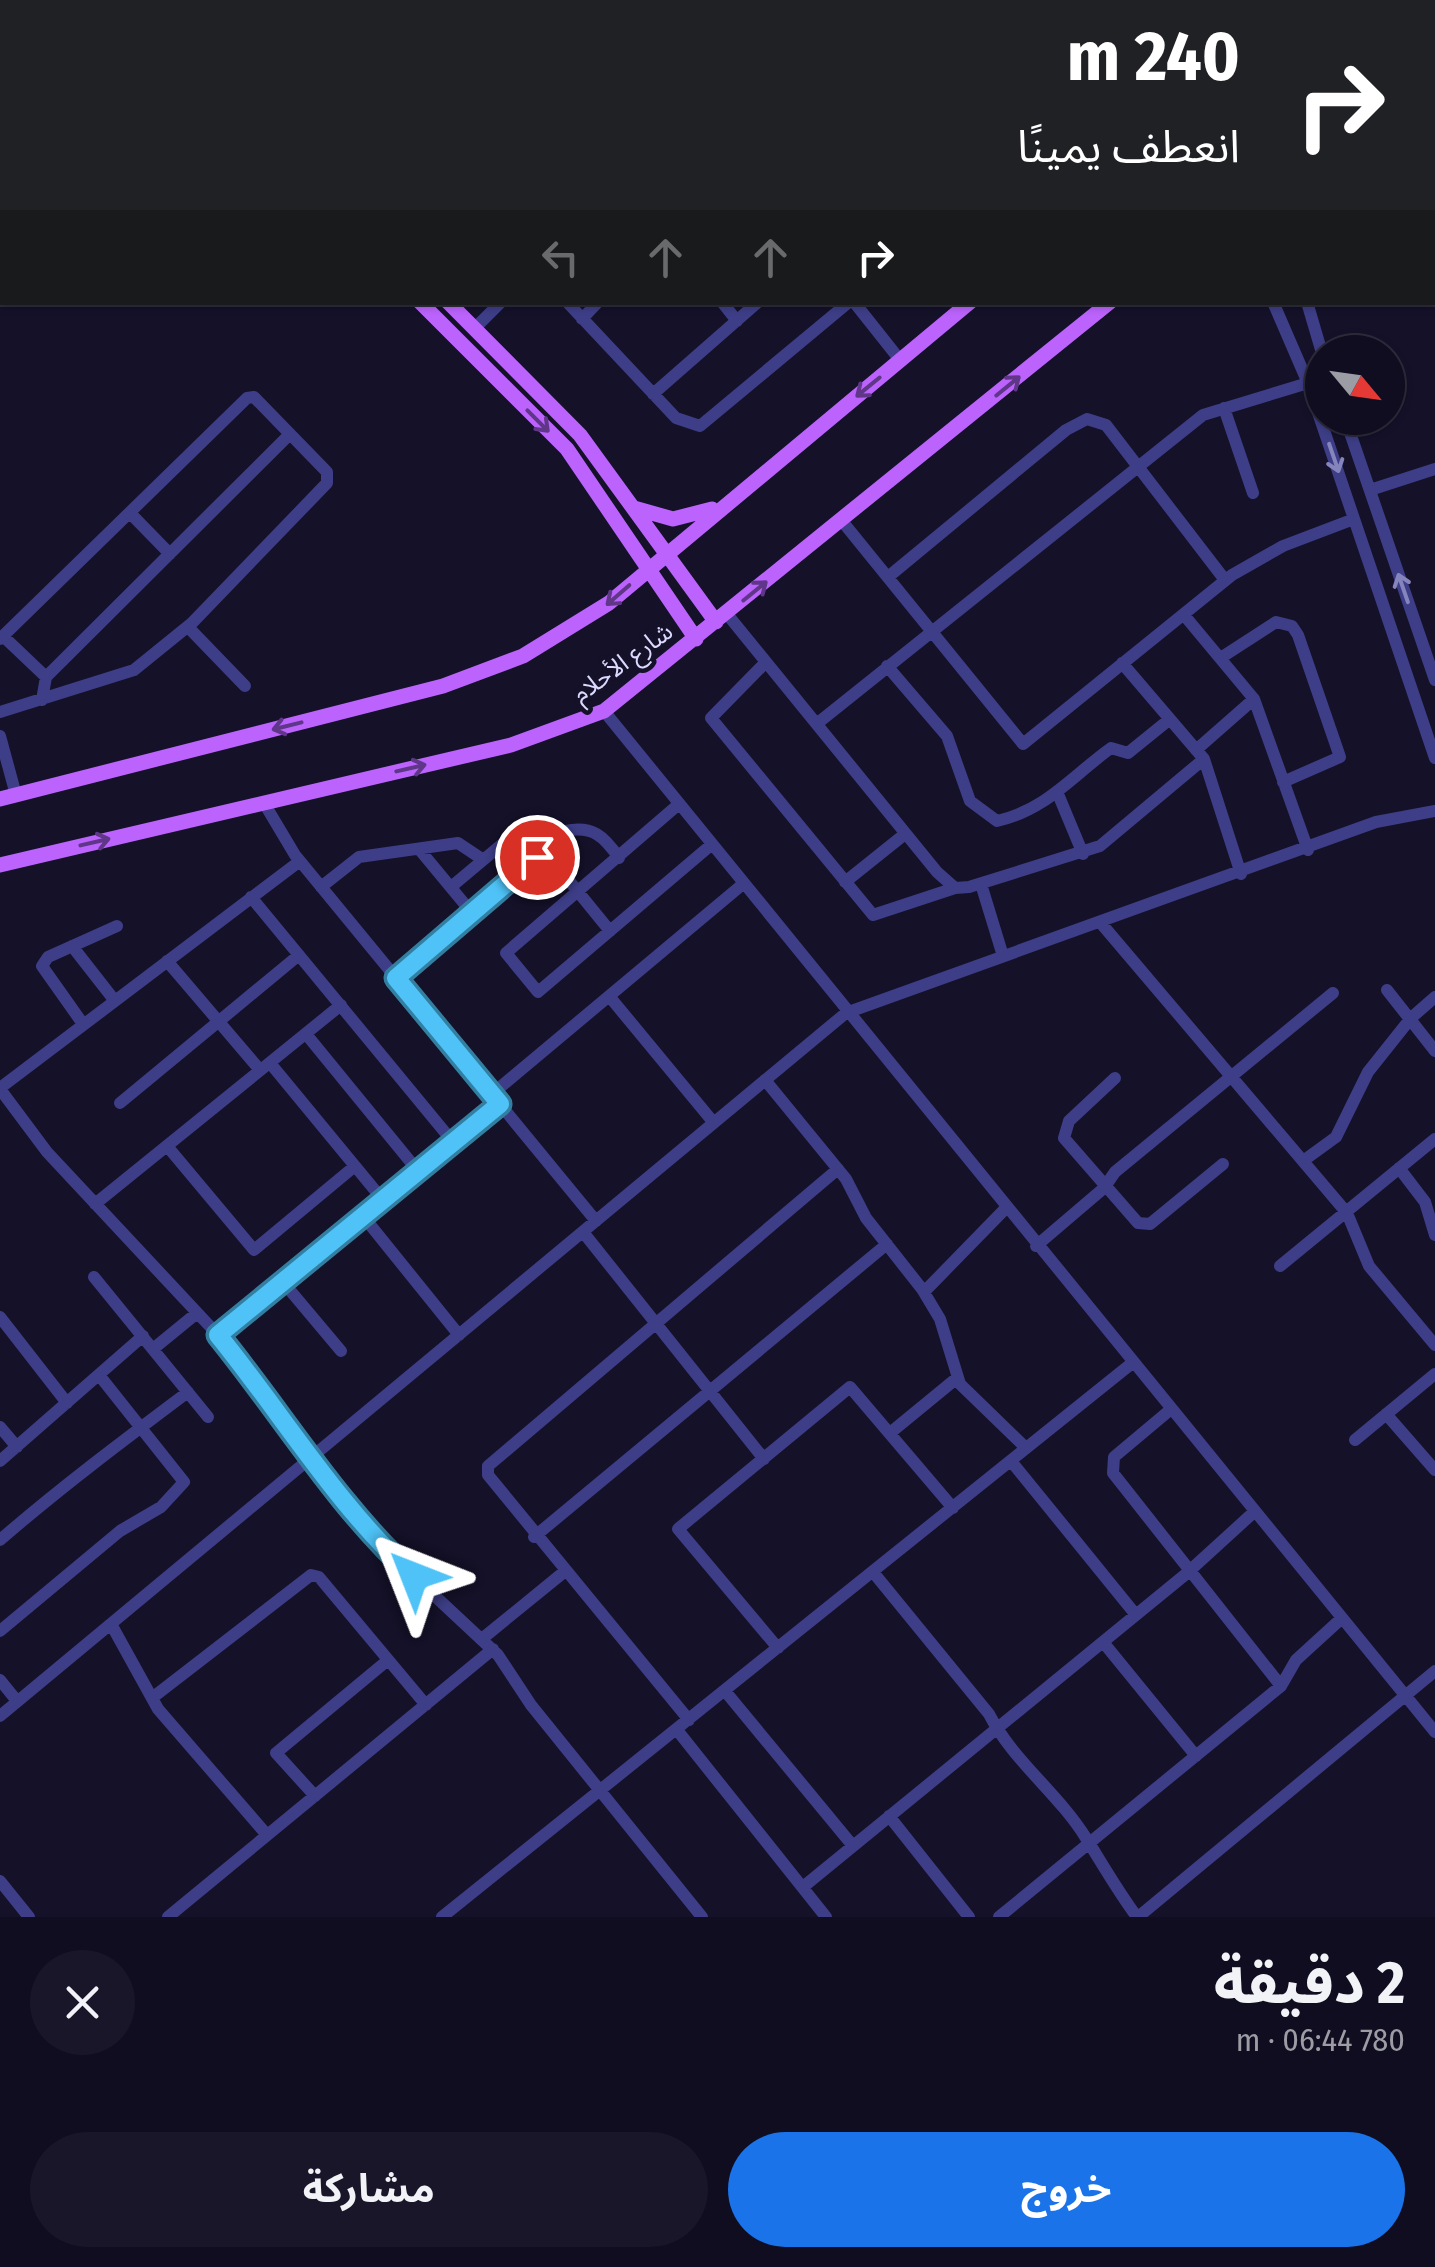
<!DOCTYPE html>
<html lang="ar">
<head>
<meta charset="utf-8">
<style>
  body { margin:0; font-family:"Fira Sans Condensed","Noto Sans Arabic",sans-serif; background:#181628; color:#f1f3f6; direction:rtl; height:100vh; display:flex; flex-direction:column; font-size:38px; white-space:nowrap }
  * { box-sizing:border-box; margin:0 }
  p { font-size:32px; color:#9b9ca4 }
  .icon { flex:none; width:55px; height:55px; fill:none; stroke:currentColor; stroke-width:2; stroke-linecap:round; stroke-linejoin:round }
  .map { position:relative; height:1917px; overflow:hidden; direction:ltr }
  .sheet { display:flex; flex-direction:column; background:#0f0d1f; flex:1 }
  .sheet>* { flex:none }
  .banner { position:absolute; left:0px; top:0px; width:1435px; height:305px; box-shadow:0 2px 8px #0004,0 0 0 2px #2f2d3d; direction:rtl; background:#202124; color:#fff; overflow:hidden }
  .needle { width:65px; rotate:119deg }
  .tools { position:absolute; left:1305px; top:335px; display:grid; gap:20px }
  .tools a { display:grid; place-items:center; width:100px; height:100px; border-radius:50%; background:#0f0d1f; box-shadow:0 2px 8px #0004,0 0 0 2px #2f2d3d; font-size:50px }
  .pin { position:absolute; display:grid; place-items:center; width:85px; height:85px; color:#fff; margin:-42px; border:5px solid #fff; border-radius:50%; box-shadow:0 2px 10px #0007 }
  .me { position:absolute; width:110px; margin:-55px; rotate:315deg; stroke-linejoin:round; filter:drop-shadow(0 0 8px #0008) }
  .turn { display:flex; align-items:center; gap:35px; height:210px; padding:0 30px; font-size:45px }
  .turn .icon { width:130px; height:130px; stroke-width:2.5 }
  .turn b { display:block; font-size:70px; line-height:85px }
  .lanes { display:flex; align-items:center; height:95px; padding:0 30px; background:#0003; justify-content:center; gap:50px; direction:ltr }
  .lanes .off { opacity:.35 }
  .round { display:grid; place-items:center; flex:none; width:105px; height:105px; border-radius:52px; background:#181628 }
  .summary { display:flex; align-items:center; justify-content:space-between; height:170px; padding:0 30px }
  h1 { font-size:60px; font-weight:700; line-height:75px }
  .primary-button { display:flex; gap:20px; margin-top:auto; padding:20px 30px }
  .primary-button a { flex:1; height:115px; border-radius:60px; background:#1a73e8; color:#fff; font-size:40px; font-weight:700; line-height:115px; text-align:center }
  .primary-button a+a { background:#181628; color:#f1f3f6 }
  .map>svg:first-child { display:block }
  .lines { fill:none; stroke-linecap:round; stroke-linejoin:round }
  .minor { stroke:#3d3e87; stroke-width:12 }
  .major { stroke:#bb63fc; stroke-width:15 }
  .oneway { stroke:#5f3688 }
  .oneway2 { stroke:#8584bd }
  .route-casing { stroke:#337fa1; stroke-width:25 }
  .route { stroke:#4fc3f7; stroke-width:18 }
  .labels { text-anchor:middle; stroke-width:9; stroke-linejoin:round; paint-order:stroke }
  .street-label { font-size:25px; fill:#dcd9fe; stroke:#141129 }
</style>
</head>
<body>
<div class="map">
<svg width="1435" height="1917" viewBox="0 0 1435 1917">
  <rect width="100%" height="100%" fill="#141129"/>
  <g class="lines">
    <!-- minor -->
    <path class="minor" d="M 744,0 L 746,2
      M 1001,0 L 1002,2
      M 1054,0 L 1055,2
      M 23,2 L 26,0
      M 388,2 L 391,0
      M 814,2 L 818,0
      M 925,2 L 928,0
      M 0,25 L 2,22
      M 567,302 L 676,418 L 700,426 L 849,302
      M 722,302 L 737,321
      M 854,302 L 900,360
      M 1273,302 L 1308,383 L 1435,758
      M 1307,302 L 1322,353
      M 582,319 L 598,302
      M 474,329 L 501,302
      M 653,394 L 758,302
      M 1224,408 L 1253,493
      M 1345,418 L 1435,680
      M 1370,490 L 1435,469
      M 130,513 L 170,554
      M 842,521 L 1023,744 L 1232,575 L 1283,546 L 1354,519
      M 888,577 L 1066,430 L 1087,419 L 1106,425 L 1225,580
      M 727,614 L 937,872 L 955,888 L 969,887 L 1100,846 L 1204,759
      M 1184,615 L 1254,699 L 1308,850
      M 188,627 L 245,686
      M 3,636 L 46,677
      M 0,639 L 247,398 L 254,397 L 327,472 L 327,483 L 192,623 L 134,670 L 0,712
      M 1222,657 L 1276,622 L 1292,626 L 1298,635 L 1340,757 L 1283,782
      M 766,662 L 711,718 L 873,915 L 955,888
      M 1122,663 L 1204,759 L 1241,874
      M 887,666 L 947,736 L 970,801 L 997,821 C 1046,810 1072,776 1111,748 L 1128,753 L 1170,719
      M 42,700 L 46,677 L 290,434
      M 604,711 L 1435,1732
      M 819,722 L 1203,415 L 1308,383
      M 0,736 L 16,795
      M 1196,750 L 1254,699
      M 1058,794 L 1083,854
      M 264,803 L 295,855 L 596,1221
      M 679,804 L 506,953 L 538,992 L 711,845
      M 419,849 L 472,913
      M 544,850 L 610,931
      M 845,882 L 905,834
      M 981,884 L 1003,956
      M 321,887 L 359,857 L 458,843 L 482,859
      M 451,887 L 507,840
      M 251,897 L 453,1142
      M 1100,922 L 1347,1213 L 1369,1266 L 1435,1345
      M 72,946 L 115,1001
      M 167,961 L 260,1070
      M 396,978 L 565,831 C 592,825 604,836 619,858
      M 1387,990 L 1435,1051
      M 609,996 L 714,1123
      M 83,1024 L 42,966 L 48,957 L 117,926
      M 306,1034 L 418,1171
      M 270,1063 L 383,1200
      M 1115,1078 L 1069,1121 L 1064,1138 L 1138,1223 L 1150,1224 L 1223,1164
      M 765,1080 L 846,1179 L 866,1218 L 922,1289 L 940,1319 L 960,1384 L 1026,1448
      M 0,1088 L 300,861
      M 0,1089 L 47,1152 L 218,1335 L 287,1433 L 391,1555 L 498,1655 L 531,1705 L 702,1917
      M 492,1094 L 743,884
      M 120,1103 L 299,955
      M 167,1146 L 254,1250 L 355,1166
      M 1303,1161 L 1336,1137 L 1368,1072 L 1411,1018 L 1435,997
      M 1399,1168 L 1425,1202 L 1435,1235
      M 95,1204 L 341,1005
      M 363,1216 L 459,1335
      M 583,1232 L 764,1459
      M 1036,1246 L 1104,1188 L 1115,1172 L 1333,993
      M 1280,1266 L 1435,1139
      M 94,1277 L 208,1417
      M 283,1282 L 341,1351
      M 924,1292 L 1005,1209
      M 0,1317 L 67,1403
      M 218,1335 L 499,1104
      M 153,1349 L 197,1313
      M 1170,1410 L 1114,1457 L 1113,1473 L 1281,1686
      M 1386,1414 L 1435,1470
      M 0,1427 L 17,1447
      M 890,1433 L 957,1378
      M 1355,1440 L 1435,1374
      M 0,1461 L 143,1336
      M 1011,1461 L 1136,1615
      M 534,1537 L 887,1244
      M 0,1540 C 60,1488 124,1440 188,1392
      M 873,1572 L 989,1714 C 1013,1761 1058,1793 1086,1838 C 1103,1865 1117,1890 1137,1917
      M 111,1624 L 158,1709 L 267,1835
      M 0,1631 L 120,1531 L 161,1507 L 184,1482 L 99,1375
      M 483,1638 L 564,1572
      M 1103,1642 L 1196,1756
      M 778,1648 L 678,1529 L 850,1387 L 953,1508
      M 0,1680 L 17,1701
      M 725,1691 L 853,1846
      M 152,1698 L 311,1575 L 319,1577 L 426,1705
      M 0,1716 L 846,1013 L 1376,822 L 1435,811
      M 689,1720 L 488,1475 L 488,1466 L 838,1169
      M 677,1730 L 826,1917
      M 315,1796 L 276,1753 L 388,1660
      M 889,1816 L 969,1917
      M 0,1881 L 29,1917
      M 803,1887 L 1186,1574 L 1254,1512
      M 168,1917 L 493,1649
      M 442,1917 L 1131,1364
      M 999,1917 L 1281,1686 L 1296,1660 L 1342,1618
      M 1138,1917 L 1435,1671"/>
    <!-- major -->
    <path class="major" d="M 123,0 L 125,2
      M 152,0 L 154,2
      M 1334,2 L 1337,0
      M 1432,37 L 1435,35
      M 420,302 L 567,449 L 696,639
      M 448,302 L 580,435 L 716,622
      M 634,508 L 673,519 L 712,509
      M 0,799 L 443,686 L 523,656 L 609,603 L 970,302
      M 0,865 L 511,745 L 604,711 L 1110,302"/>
  </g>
  <!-- one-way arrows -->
  <defs><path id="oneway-shaft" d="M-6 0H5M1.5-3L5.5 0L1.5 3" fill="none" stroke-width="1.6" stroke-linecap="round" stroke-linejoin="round" transform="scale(2.5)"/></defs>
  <g class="oneway">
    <use href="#oneway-shaft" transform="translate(1008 386) rotate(-39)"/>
    <use href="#oneway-shaft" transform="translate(868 387) rotate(141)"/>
    <use href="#oneway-shaft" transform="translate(538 421) rotate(45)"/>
    <use href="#oneway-shaft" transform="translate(755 591) rotate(-39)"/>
    <use href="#oneway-shaft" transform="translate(618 595) rotate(139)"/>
    <use href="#oneway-shaft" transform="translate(287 726) rotate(166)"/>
    <use href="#oneway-shaft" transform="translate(411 768) rotate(-13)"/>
    <use href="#oneway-shaft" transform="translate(95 842) rotate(-13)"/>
  </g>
  <g class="oneway2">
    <use href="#oneway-shaft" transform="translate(1334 458) rotate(71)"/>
    <use href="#oneway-shaft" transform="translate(1403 588) rotate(-109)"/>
  </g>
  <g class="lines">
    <defs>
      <path id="route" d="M 414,1576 C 337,1506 283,1415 218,1335 L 500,1104 L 396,978 L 537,857"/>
    </defs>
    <!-- route casing -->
    <use href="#route" class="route-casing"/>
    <!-- route -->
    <use href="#route" class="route"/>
  </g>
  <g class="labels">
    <!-- street labels -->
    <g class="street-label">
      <text transform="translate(622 662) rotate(-36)" y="9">شارع الأحلام</text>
    </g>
  </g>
</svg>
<div class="tools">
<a><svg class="needle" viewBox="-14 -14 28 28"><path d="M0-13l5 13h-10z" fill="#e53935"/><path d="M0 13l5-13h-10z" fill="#9b9ca4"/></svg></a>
</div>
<div class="pin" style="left:537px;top:857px;background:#d93025"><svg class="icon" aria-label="arrive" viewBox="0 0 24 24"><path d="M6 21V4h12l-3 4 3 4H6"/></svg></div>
<svg class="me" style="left:414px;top:1576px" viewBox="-20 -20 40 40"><path d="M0-17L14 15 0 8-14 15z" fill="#4fc3f7" stroke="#fff" stroke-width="4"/></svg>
<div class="banner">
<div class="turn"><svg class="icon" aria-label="right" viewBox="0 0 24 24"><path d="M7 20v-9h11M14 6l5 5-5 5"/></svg><div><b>240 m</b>انعطف يمينًا</div></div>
<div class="lanes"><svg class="icon off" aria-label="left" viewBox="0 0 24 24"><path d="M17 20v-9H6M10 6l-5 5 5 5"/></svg><svg class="icon off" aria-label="ahead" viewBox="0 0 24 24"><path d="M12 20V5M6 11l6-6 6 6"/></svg><svg class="icon off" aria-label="ahead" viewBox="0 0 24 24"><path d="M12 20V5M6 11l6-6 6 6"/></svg><svg class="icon" aria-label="right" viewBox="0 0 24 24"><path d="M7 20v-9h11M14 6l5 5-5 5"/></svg></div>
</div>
</div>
<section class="sheet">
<div class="summary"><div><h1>2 دقيقة</h1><p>780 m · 06:44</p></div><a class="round"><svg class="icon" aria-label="close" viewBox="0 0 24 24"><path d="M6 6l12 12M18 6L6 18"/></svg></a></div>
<div class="primary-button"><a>خروج</a><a>مشاركة</a></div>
</section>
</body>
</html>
